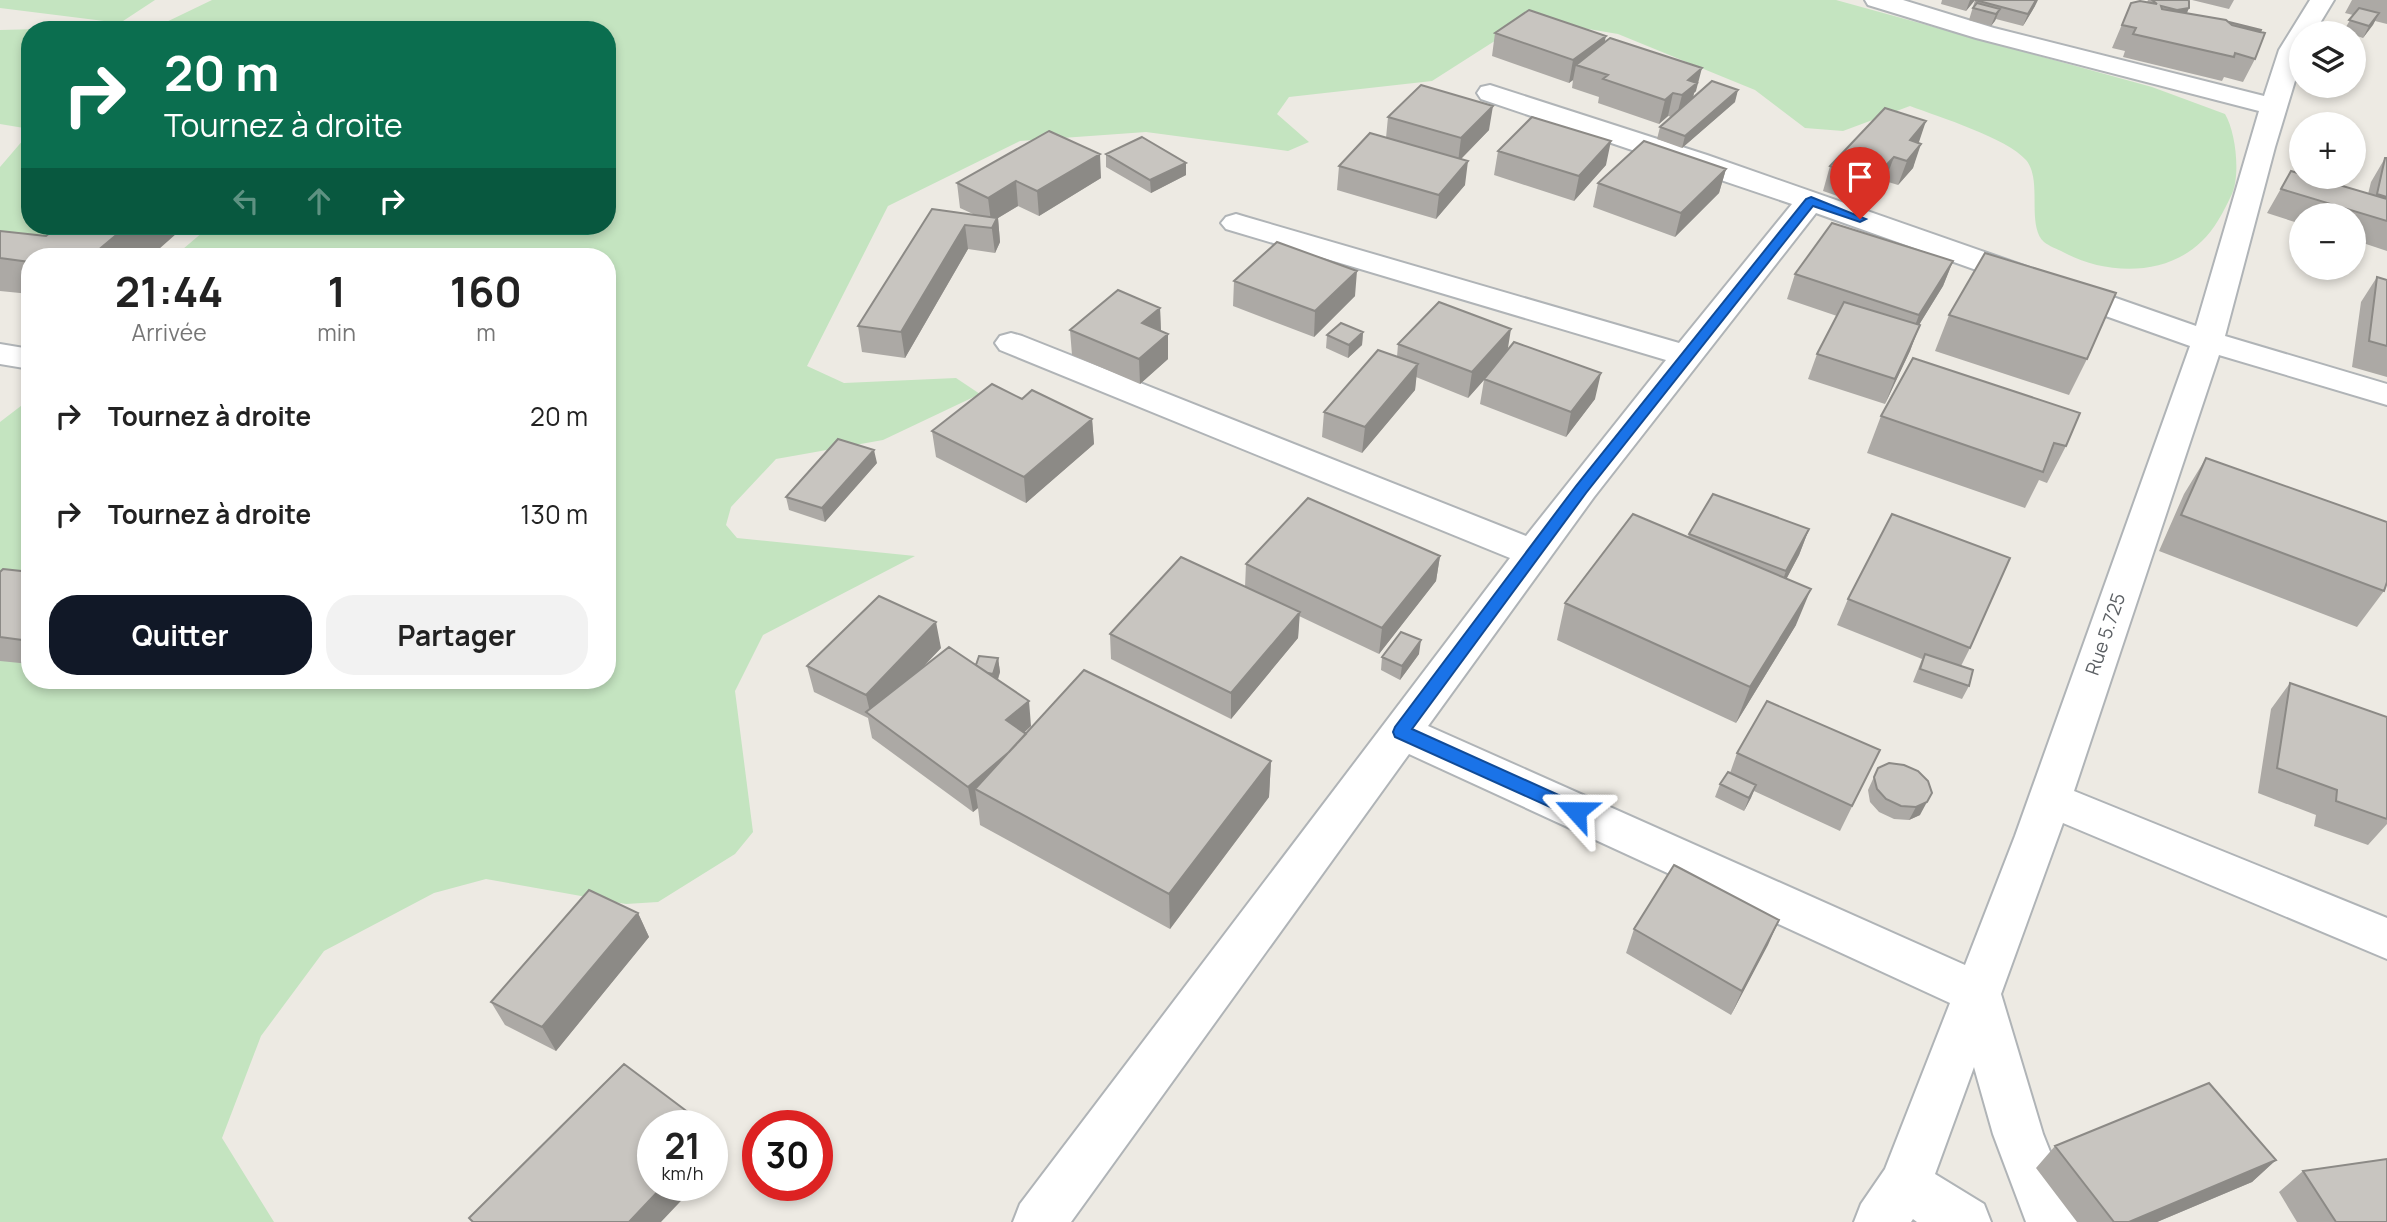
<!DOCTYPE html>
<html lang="fr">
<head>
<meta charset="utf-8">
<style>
  body { margin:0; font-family:Manrope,sans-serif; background:#f2f2f2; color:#222; height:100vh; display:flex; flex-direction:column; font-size:26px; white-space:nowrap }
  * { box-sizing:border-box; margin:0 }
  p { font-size:23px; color:#767676 }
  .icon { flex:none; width:38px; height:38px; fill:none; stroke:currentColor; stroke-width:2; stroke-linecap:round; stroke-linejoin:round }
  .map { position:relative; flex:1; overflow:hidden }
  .drawer { position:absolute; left:21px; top:248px; width:595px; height:441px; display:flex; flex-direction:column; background:#fff; border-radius:28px; box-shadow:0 4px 10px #0003 }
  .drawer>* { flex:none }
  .top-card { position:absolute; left:21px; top:21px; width:595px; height:214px; border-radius:28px; box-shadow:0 4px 10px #0003; background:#0b6e4f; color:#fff; overflow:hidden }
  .buttons { position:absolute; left:2289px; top:21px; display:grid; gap:14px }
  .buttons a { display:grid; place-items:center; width:77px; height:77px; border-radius:50%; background:#fff; box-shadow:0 4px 10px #0003; font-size:35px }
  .speed { position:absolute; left:637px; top:1110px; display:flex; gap:14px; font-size:35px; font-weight:700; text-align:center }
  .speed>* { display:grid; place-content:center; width:91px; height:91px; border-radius:50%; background:#fff; box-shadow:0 4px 10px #0003; line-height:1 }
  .speed small { font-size:18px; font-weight:400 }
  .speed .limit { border:10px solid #d22; background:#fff; color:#111 }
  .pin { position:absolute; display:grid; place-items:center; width:60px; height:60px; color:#fff; margin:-72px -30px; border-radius:50% 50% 50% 0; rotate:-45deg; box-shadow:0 0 7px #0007 }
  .pin .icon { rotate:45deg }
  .me { position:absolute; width:77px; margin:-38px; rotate:294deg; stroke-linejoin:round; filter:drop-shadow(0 0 5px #0008) }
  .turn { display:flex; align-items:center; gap:24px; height:147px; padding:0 28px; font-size:32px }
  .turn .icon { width:91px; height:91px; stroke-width:2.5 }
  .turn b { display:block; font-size:49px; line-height:60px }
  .lanes { display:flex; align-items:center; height:66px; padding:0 28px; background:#0003; justify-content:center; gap:35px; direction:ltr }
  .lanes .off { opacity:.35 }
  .eta { display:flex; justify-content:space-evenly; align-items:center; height:119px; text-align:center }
  .eta b { font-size:42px; font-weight:700; line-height:49px }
  .action { display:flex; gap:14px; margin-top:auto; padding:14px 28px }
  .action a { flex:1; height:80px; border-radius:28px; background:#111827; color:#fff; font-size:28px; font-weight:700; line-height:80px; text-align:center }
  .action a+a { background:#f2f2f2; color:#222 }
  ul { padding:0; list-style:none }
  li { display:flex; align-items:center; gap:21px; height:98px; padding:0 28px }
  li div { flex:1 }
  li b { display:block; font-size:26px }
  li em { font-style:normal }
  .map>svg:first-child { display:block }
  .green { fill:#c4e4c0 }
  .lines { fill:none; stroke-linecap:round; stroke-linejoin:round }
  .minor-casing { stroke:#b0b4b7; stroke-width:4 }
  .minor { fill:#fff; fill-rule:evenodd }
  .wall { fill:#aca9a5 }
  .shaded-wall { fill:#8c8a86 }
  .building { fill:#c8c5c0; stroke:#8c8a86; stroke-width:2 }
  .route { fill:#1a73e8; stroke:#114b97; stroke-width:2 }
  .labels { text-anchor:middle; stroke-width:7; stroke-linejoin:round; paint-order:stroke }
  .street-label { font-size:19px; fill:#5b5f63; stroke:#fff }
</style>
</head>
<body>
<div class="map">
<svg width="2387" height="1222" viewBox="0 0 2387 1222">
  <rect width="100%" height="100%" fill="#edeae3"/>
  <!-- green -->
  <path class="green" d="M 0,0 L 155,0 L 120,23 L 0,8 Z
    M 212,0 L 1836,0 L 2152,87 L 2225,114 C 2236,132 2241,177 2231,196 C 2224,211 2214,230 2202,241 C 2166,277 2105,275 2063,252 C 2057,249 2049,246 2044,242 C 2026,225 2043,180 2026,160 C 2007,138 1939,117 1910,106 L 1843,131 L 1805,128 L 1755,90 L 1618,34 L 1529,19 L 1432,81 L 1289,97 L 1277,114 L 1309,142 L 1288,151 L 1146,132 L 1020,141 L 888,206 L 807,366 L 844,383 L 956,378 L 980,394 L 883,440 L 776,459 L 731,507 L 726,525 L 737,538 L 915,556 L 763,635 L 735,691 L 753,832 L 735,854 L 658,902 L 626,904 L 486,879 L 434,893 L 324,951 L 261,1036 L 222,1138 L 274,1222 L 0,1222 L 0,422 L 30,399 L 30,681 L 607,681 L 607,257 L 177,257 L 176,255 L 210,226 L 607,226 L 607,30 L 30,30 L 30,129 L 0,124 L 0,30 L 158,26 Z
    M 30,132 L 30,226 L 73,226 L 30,257 L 0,271 L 0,167 Z"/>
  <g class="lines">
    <defs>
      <path id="minor" d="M 1865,0 L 1903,0 L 1994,28 L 2264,96 L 2279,50 L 2310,0 L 2334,0 L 2314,33 L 2301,33 L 2301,61 L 2275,147 L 2225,336 L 2387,384 L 2387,405 L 2219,355 L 2074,791 L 2387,918 L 2387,959 L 2063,823 L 2001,994 L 2043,1134 L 2078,1222 L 2026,1222 L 1993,1134 L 1974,1067 L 1935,1174 L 1984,1204 L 1991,1222 L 1917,1222 L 1913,1219 L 1911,1222 L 1854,1222 L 1861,1204 L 1885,1169 L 1950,1003 L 1409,754 L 1071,1222 L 1013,1222 L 1020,1204 L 1510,558 L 1000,350 L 995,343 L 1000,336 L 1011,333 L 1022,336 L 1526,536 L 1666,360 L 1226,229 L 1221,223 L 1226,217 L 1236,214 L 1246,217 L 1679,343 L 1792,204 L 1481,99 L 1477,93 L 1481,87 L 1490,85 L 1707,155 L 2196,326 L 2259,111 L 1976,38 L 1868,5 ZM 1816,213 L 2190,346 L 2015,836 L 1965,965 L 1428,726 L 1594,497 Z
        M 0,344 L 30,349 L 30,369 L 0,364 Z"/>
    </defs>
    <!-- minor casing -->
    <use href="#minor" class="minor-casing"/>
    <!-- minor -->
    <use href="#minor" class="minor"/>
  </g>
  <!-- wall -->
  <path class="wall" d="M 1942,0 L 1975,0 L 1966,11 L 1941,4 Z
    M 1975,0 L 2035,6 L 2023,26 L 1996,19 L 1991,26 L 1969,20 Z
    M 2148,0 L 2188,0 L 2189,8 L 2187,13 L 2255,59 L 2243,82 L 2224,77 L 2222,81 L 2123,57 L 2125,51 L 2112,48 L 2131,3 L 2147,2 Z
    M 2192,0 L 2234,0 L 2229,9 Z
    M 2352,0 L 2387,0 L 2387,24 L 2375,21 L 2363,38 L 2354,35 L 2354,33 L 2343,32 L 2353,15 L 2345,13 Z
    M 1495,33 L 1605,42 L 1696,91 L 1694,93 L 1693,98 L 1735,102 L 1682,148 L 1657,139 L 1660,127 L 1671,117 L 1668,116 L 1659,124 L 1598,103 L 1599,97 L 1572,88 L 1573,80 L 1569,83 L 1492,56 Z
    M 1388,117 L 1489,130 L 1461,159 L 1465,185 L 1436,219 L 1337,190 L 1339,166 L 1386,138 Z
    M 1919,143 L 1913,168 L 1898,185 L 1885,181 L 1864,205 L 1823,191 L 1830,166 Z
    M 1498,151 L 1606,165 L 1574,201 L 1494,175 Z
    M 1106,154 L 1186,163 L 1186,175 L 1151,193 L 1106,167 Z
    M 2385,158 L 2387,158 L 2387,251 L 2354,240 L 2354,215 L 2301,215 L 2301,224 L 2267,213 L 2291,171 L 2368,194 L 2371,182 Z
    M 1726,169 L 1719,193 L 1675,237 L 1593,207 L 1598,183 Z
    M 1101,178 L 1039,216 L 1018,206 L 998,218 L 1000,242 L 995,253 L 968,249 L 905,358 L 862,352 L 858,326 L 973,214 L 960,208 L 957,183 Z
    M 0,231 L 46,236 L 30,257 L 30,294 L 0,291 Z
    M 1953,261 L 1943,286 L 1919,325 L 1910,351 L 1885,404 L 1808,379 L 1817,354 L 1837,316 L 1787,299 L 1795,274 Z
    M 2377,277 L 2387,280 L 2387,377 L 2352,367 L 2361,302 Z
    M 1234,281 L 1355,296 L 1314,337 L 1233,306 Z
    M 1160,308 L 1161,331 L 1168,359 L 1140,384 L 1072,355 L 1070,330 Z
    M 1949,315 L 2087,359 L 2069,395 L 1935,351 Z
    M 1363,332 L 1362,345 L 1348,358 L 1326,348 L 1327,335 Z
    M 1398,344 L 1507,351 L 1595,399 L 1566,437 L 1480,404 L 1484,380 L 1468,398 L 1416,377 L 1415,390 L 1362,453 L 1322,437 L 1324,412 L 1397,357 Z
    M 1913,358 L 2066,446 L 2047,483 L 2039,480 L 2025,508 L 1867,453 L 1881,416 Z
    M 1022,399 L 1092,419 L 1094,444 L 1026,503 L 936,457 L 932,431 Z
    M 2206,458 L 2384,591 L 2357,627 L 2159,551 L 2184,494 Z
    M 877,463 L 825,522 L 789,510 L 786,497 Z
    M 1809,529 L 1799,555 L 1786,579 L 1796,625 L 1736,723 L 1557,640 L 1565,603 L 1688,537 L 1689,534 Z
    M 1440,556 L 1436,581 L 1379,654 L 1299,616 L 1298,638 L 1231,719 L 1111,659 L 1110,634 L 1245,587 L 1246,564 Z
    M 0,572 L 30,572 L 30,664 L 0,661 Z
    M 1848,599 L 1970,648 L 1961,666 L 1969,686 L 1962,699 L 1913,682 L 1922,659 L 1837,625 Z
    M 941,648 L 921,669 L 976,665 L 998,658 L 1000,672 L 998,680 L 1031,726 L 1024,733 L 1026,734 L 1271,761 L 1269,797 L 1170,929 L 980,825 L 978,808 L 973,812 L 872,738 L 868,718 L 814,692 L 807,666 Z
    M 1419,654 L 1400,680 L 1381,670 L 1382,657 Z
    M 2290,683 L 2387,717 L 2387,824 L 2368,845 L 2314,826 L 2316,815 L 2258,793 L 2271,709 Z
    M 1880,750 L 1840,831 L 1754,791 L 1744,811 L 1715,797 L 1720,784 L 1730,773 L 1737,753 Z
    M 1904,765 L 1920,815 L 1909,820 L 1894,819 L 1879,812 L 1870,802 L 1868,790 L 1878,768 Z
    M 638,913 L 649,937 L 556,1051 L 505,1025 L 491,1002 Z
    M 1779,920 L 1731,1015 L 1626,953 L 1634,929 Z
    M 2055,1146 L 2276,1160 L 2252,1182 L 2157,1222 L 2077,1222 L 2036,1168 Z
    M 2303,1171 L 2387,1222 L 2297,1222 L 2279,1192 Z"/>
  <!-- shaded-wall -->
  <path class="shaded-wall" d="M 1970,0 L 1975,0 L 1966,11 Z
    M 2036,0 L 2038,0 L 2035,6 L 2023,26 L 2028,14 Z
    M 2189,8 L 2178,31 L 2166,32 L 2177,10 Z
    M 2000,9 L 1995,21 L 1991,26 L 1996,14 Z
    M 2379,13 L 2373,25 L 2363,38 L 2369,26 Z
    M 1606,36 L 1601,59 L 1576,65 L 1573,80 L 1569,83 L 1573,60 Z
    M 1702,68 L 1696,91 L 1694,93 L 1691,106 L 1676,119 L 1682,95 L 1688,80 Z
    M 1738,90 L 1735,102 L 1682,148 L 1685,136 Z
    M 1673,93 L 1668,116 L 1659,124 L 1665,100 Z
    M 1493,106 L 1489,130 L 1458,162 L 1461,138 Z
    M 1926,121 L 1918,145 L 1910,140 Z
    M 1611,141 L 1606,165 L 1574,201 L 1579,176 Z
    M 1921,144 L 1913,168 L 1898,185 L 1907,161 Z
    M 1100,154 L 1101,178 L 1039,216 L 1037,191 Z
    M 1894,157 L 1885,181 L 1864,205 L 1872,180 Z
    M 1468,161 L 1465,185 L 1436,219 L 1439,195 Z
    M 1186,163 L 1186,175 L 1151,193 L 1150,180 Z
    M 1726,169 L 1719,193 L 1675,237 L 1681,213 Z
    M 1016,181 L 1018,206 L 998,218 L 1000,242 L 995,253 L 988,198 Z
    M 965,225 L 968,249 L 905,358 L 901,332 Z
    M 127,226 L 185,226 L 150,257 L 90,257 Z
    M 1953,261 L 1943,286 L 1909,341 L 1919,315 Z
    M 1357,271 L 1355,296 L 1314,337 L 1315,311 Z
    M 1160,308 L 1161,333 L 1142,323 Z
    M 1920,325 L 1910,351 L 1885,404 L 1895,379 Z
    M 1511,329 L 1507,354 L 1468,398 L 1472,372 Z
    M 1363,332 L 1362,345 L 1348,358 L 1349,345 Z
    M 1168,334 L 1168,359 L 1140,384 L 1139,359 Z
    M 1418,364 L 1415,390 L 1362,453 L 1365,427 Z
    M 1601,373 L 1595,399 L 1566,437 L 1571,412 Z
    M 1092,419 L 1094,444 L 1026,503 L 1024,477 Z
    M 874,450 L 877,463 L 825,522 L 822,508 Z
    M 1809,529 L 1799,555 L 1777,597 L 1786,571 Z
    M 1440,556 L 1436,581 L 1379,654 L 1382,628 Z
    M 1811,589 L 1796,625 L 1736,723 L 1750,687 Z
    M 1300,612 L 1298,638 L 1231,719 L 1231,693 Z
    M 936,622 L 941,648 L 874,718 L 871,716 L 866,695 Z
    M 1421,640 L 1419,654 L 1400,680 L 1402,666 Z
    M 998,658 L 1000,672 L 995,687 L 993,674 Z
    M 1029,701 L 1031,726 L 1009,746 L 1006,720 Z
    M 1028,735 L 975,789 L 978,808 L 973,812 L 968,787 Z
    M 1271,761 L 1269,797 L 1170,929 L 1169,894 Z
    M 1756,785 L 1751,798 L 1744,811 L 1749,798 Z
    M 1927,802 L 1920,815 L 1909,820 L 1916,807 Z
    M 638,913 L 649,937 L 556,1051 L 542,1027 Z
    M 1779,920 L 1768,945 L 1731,1015 L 1742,991 Z
    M 713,1132 L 724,1154 L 712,1167 L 712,1133 Z
    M 2276,1160 L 2252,1182 L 2157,1222 L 2129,1222 Z
    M 664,1185 L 696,1185 L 661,1222 L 629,1222 Z"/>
  <!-- building -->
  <path class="building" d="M 1975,0 L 2036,0 L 2028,14 Z
    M 2152,0 L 2188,0 L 2189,1 L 2189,8 L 2177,10 L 2161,6 L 2162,9 L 2226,20 L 2232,25 L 2265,33 L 2255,59 L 2235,53 L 2234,57 L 2133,34 L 2136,28 L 2122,25 L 2131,3 L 2140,1 L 2157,4 Z
    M 1977,3 L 2000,9 L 1996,14 L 1973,8 Z
    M 2359,8 L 2379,13 L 2369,26 L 2349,20 Z
    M 1529,10 L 1606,36 L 1573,60 L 1495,33 Z
    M 2229,22 L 2261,30 L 2260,32 L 2232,25 Z
    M 1610,38 L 1702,68 L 1688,80 L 1697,83 L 1682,95 L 1673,93 L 1665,100 L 1603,79 L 1608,75 L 1576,65 Z
    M 1712,81 L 1738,90 L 1685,136 L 1660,127 Z
    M 1421,85 L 1493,106 L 1461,138 L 1388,117 Z
    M 1885,108 L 1926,121 L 1910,140 L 1921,144 L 1907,161 L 1894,157 L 1872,180 L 1830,166 Z
    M 1532,117 L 1611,141 L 1579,176 L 1498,151 Z
    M 1049,131 L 1100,154 L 1037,191 L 1016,181 L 988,198 L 957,183 Z
    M 1370,133 L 1468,161 L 1439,195 L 1339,166 Z
    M 1142,137 L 1186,163 L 1150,180 L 1106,154 Z
    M 1644,141 L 1726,169 L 1681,213 L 1598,183 Z
    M 2385,158 L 2387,158 L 2387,197 L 2377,194 Z
    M 2291,171 L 2301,174 L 2301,177 L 2312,177 L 2387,199 L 2387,221 L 2281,189 Z
    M 932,209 L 997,218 L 992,228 L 965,225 L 901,332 L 858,326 Z
    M 1832,223 L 1953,261 L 1919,315 L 1795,274 Z
    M 58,226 L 127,226 L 90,257 L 30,257 L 30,262 L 0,258 L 0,231 L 46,236 Z
    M 1277,242 L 1357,271 L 1315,311 L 1234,281 Z
    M 1985,253 L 2116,293 L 2087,359 L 1949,315 Z
    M 2377,277 L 2387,280 L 2387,346 L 2369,341 Z
    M 1118,290 L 1160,308 L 1142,323 L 1168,334 L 1139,359 L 1070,330 Z
    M 1439,302 L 1511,329 L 1472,372 L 1398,344 Z
    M 1844,302 L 1920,325 L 1895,379 L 1817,354 Z
    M 1341,323 L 1363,332 L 1349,345 L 1327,335 Z
    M 1514,342 L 1601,373 L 1571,412 L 1484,379 Z
    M 1378,350 L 1418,364 L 1365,427 L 1324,412 Z
    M 1913,358 L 2080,413 L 2066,446 L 2054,443 L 2043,472 L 1881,416 Z
    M 992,384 L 1022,399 L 1032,390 L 1092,419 L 1024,477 L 932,431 Z
    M 838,439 L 874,450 L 822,508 L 786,497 Z
    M 2206,458 L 2387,522 L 2387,582 L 2384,591 L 2181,515 Z
    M 1713,494 L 1809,529 L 1786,571 L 1689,534 Z
    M 1308,498 L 1440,556 L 1382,628 L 1246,564 Z
    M 1633,514 L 1811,589 L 1750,687 L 1565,603 Z
    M 1892,514 L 2010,558 L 1970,648 L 1848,599 Z
    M 1181,557 L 1300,612 L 1231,693 L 1110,634 Z
    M 3,569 L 30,572 L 30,641 L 0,637 L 0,572 Z
    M 879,596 L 936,622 L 866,695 L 807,666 Z
    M 1401,632 L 1421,640 L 1402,666 L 1382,657 Z
    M 949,647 L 1029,701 L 1006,720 L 1026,734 L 1009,752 L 968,787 L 866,712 Z
    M 1925,654 L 1973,670 L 1969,686 L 1920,669 Z
    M 979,656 L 998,658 L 993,674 L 988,673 L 976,665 Z
    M 1084,670 L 1271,761 L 1169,894 L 975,789 Z
    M 2290,683 L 2387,717 L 2387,819 L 2336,801 L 2337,790 L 2277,768 Z
    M 1767,701 L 1880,750 L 1852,806 L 1737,753 Z
    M 1889,763 L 1904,765 L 1918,771 L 1928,781 L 1932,793 L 1927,802 L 1916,807 L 1901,806 L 1886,799 L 1877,789 L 1874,777 L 1878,768 Z
    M 1728,772 L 1756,785 L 1749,798 L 1720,784 Z
    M 1674,865 L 1779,920 L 1742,991 L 1634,929 Z
    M 589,890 L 638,913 L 542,1027 L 491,1002 Z
    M 624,1064 L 705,1125 L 653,1125 L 653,1185 L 664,1185 L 629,1222 L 473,1222 L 469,1218 Z
    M 2209,1083 L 2276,1160 L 2129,1222 L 2114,1222 L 2055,1146 Z
    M 2387,1159 L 2387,1222 L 2336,1222 L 2303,1171 Z"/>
  <!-- route -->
  <path class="route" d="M 1811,197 L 1866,219 L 1860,222 L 1813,206 L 1586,493 L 1412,729 L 1583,806 L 1585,811 L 1583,816 L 1576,818 L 1570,816 L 1395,737 L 1393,732 L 1395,727 L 1576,486 L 1806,199 Z"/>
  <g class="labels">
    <!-- street labels -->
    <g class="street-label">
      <text transform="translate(2105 634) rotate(-71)" y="7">Rue 5.725</text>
    </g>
  </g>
</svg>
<div class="buttons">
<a><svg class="icon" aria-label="layers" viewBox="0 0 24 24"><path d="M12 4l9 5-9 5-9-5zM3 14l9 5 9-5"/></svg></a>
<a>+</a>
<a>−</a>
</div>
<div class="speed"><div>21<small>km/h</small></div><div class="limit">30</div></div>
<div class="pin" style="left:1860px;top:219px;background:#d93025"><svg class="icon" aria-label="arrive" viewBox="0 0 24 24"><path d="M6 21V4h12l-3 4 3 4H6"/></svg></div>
<svg class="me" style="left:1576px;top:811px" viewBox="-20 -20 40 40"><path d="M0-17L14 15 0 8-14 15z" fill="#1a73e8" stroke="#fff" stroke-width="4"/></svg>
<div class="top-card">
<div class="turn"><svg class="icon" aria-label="right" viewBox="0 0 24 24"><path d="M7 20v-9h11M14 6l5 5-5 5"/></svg><div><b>20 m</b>Tournez à droite</div></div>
<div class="lanes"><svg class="icon off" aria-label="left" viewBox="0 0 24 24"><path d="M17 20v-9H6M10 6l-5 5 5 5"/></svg><svg class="icon off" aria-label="ahead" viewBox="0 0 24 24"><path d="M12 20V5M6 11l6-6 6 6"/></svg><svg class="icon" aria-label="right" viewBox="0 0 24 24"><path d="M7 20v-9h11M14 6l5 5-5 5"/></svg></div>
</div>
<section class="drawer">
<div class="eta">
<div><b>21:44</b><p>Arrivée</p></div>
<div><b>1</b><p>min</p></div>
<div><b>160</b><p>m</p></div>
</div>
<ul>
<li><svg class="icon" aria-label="right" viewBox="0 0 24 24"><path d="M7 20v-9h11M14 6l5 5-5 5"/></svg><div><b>Tournez à droite</b></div><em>20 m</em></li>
<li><svg class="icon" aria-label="right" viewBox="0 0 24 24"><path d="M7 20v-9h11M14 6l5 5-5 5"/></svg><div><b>Tournez à droite</b></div><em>130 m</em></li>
</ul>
<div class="action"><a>Quitter</a><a>Partager</a></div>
</section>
</div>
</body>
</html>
